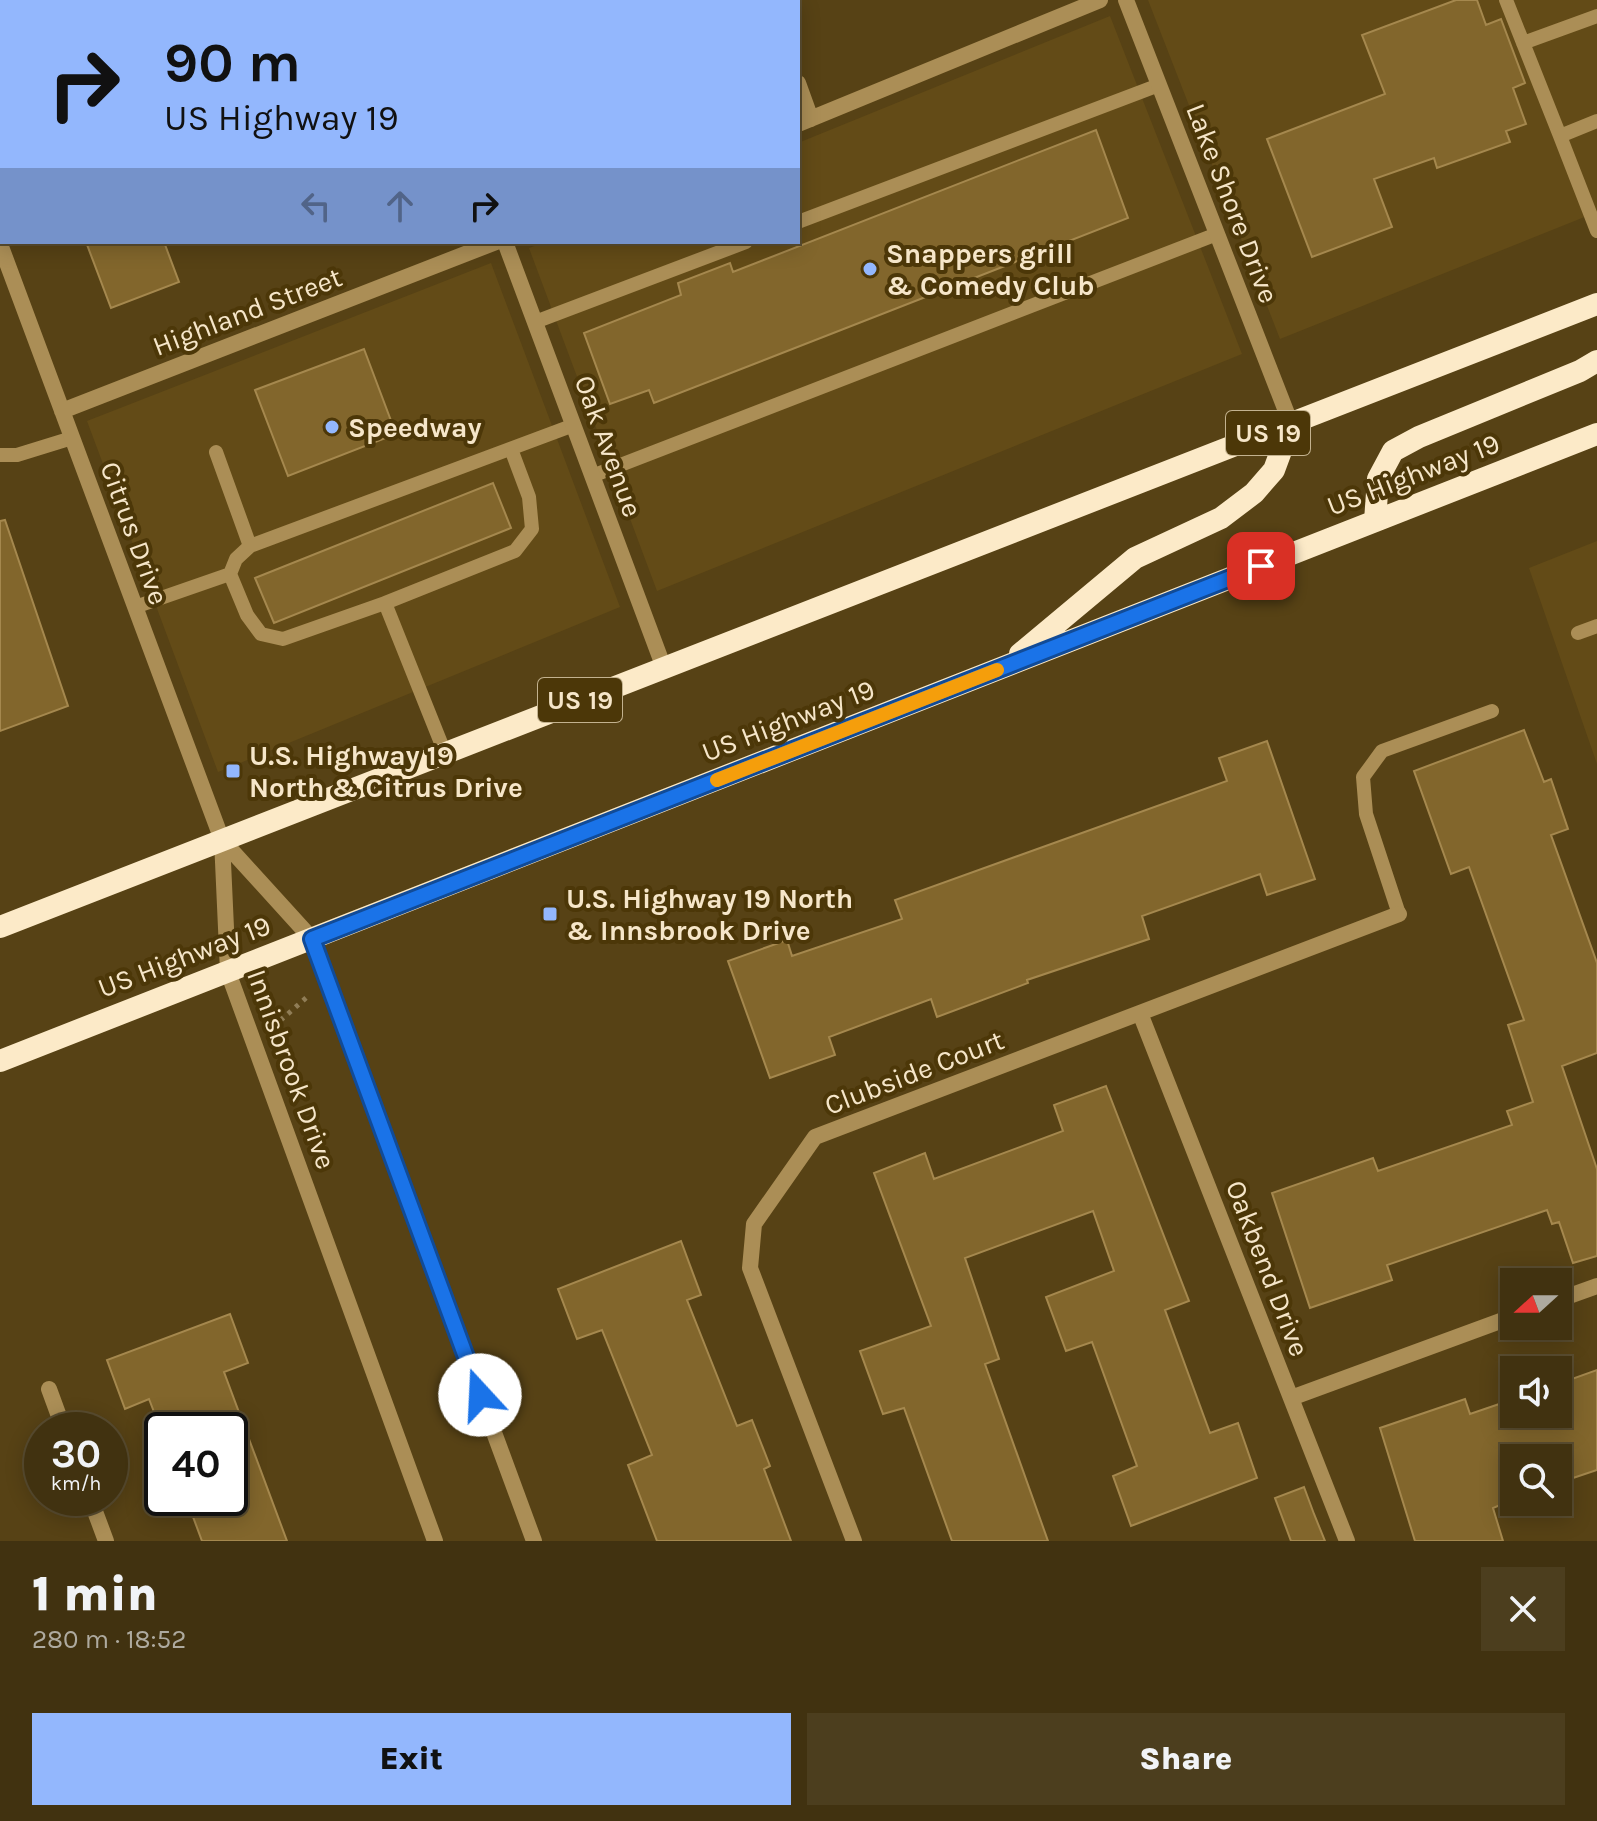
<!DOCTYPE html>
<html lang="en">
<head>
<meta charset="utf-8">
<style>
  body { margin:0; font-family:Karla,sans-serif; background:#4c3e1e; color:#f1f3f6; height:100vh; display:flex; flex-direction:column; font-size:30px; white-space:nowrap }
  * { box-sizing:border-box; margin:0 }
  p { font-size:26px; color:#aeaa9f }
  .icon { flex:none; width:44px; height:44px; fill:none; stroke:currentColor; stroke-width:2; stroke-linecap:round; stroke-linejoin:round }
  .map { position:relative; height:1541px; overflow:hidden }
  .side { display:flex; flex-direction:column; background:#413210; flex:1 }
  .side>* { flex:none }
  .guide { position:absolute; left:0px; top:0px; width:800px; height:244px; box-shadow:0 4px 20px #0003,0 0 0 2px #5a4d30; background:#93b7fd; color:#111; overflow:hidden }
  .needle { width:52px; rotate:249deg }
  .controls { position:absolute; left:1500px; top:1268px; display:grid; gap:16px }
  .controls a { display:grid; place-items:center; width:72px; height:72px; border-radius:0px; background:#413210; box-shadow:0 4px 20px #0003,0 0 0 2px #5a4d30; font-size:40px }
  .speed { position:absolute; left:24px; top:1412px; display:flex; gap:16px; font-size:40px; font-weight:700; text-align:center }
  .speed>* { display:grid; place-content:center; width:104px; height:104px; border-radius:50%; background:#413210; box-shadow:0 4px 20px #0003,0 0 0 2px #5a4d30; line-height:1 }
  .speed small { font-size:20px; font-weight:400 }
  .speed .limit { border:4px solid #111; border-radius:12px; background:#fff; color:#111 }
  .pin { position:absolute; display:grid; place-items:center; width:68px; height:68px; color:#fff; margin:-34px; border-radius:16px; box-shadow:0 4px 12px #0006 }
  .me { position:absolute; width:88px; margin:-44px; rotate:340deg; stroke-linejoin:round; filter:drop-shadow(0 0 6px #0008) }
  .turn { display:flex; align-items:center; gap:28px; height:168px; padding:0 32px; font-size:36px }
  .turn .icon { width:104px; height:104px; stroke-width:2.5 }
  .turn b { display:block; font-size:56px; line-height:68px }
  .lanes { display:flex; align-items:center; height:76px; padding:0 32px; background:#0003; justify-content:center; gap:40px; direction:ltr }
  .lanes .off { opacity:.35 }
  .round { display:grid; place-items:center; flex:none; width:84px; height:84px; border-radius:0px; background:#4c3e1e }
  .head { display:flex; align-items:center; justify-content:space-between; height:136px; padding:0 32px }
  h1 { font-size:48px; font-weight:800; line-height:60px }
  .button { display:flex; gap:16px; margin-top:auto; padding:16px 32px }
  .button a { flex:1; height:92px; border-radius:0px; background:#93b7fd; color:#111; font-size:32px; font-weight:800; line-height:92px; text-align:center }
  .button a+a { background:#4c3e1e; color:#f1f3f6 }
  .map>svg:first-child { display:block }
  .built { fill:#634b17 }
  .building { fill:#82662c; stroke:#a5884e; stroke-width:2 }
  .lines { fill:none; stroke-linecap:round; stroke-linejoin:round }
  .path { stroke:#907d56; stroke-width:5; stroke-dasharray:4 6; stroke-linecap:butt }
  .service { stroke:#ab8e56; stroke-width:14 }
  .minor { stroke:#ab8e56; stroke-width:16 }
  .tertiary { stroke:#ab8e56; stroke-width:16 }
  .trunk { stroke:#fceac8; stroke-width:22 }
  .route-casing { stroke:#114b97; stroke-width:20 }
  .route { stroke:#1a73e8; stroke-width:14 }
  .slow { stroke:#f59e0b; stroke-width:14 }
  .poi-dot { fill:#93b7fd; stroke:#4c3708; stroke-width:3 }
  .labels { text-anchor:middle; stroke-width:8; stroke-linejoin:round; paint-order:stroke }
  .shield { fill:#4c3708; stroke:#c3b28f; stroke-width:2 }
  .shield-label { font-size:26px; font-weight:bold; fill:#f6e6c9 }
  .street-label { font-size:28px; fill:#f6e6c9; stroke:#4c3708 }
  .poi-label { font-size:28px; font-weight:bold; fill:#f6e6c9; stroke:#4c3708; text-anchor:start }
</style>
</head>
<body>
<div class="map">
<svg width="1597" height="1541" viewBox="0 0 1597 1541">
  <rect width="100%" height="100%" fill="#574215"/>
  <!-- built -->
  <path class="built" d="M 1148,0 L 1597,0 L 1597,212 L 1280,339 Z
    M 1110,16 L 1242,354 L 657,591 L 529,248 L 546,242 L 798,242 L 798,143 Z
    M 491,263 L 620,607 L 218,772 L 87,421 Z
    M 1597,541 L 1597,764 L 1529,568 Z"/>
  <!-- building -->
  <path class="building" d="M 1456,0 L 1477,0 L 1486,25 L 1501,19 L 1525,83 L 1513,88 L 1526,124 L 1506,131 L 1510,142 L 1437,168 L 1434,158 L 1374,179 L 1392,227 L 1312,257 L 1267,139 L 1385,94 L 1362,35 Z
    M 1096,130 L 1128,218 L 654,403 L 649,390 L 610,404 L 584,333 L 681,295 L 678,283 L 730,263 L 733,272 Z
    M 86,242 L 164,242 L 179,282 L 111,308 Z
    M 364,349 L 396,434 L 288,476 L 255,390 Z
    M 493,483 L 511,528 L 274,623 L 255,578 Z
    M 5,520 L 68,706 L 0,731 L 0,521 Z
    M 1524,730 L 1544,782 L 1551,779 L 1568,829 L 1551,835 L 1597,963 L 1597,1053 L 1562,1066 L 1597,1169 L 1597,1256 L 1573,1263 L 1559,1222 L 1552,1224 L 1547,1210 L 1387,1265 L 1392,1280 L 1310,1308 L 1272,1193 L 1373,1158 L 1378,1171 L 1512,1125 L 1507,1111 L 1533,1102 L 1508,1025 L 1524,1020 L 1469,867 L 1451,874 L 1414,771 Z
    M 1267,741 L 1315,879 L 1267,895 L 1260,874 L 1142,916 L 1149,939 L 1027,980 L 1028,983 L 937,1017 L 931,999 L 829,1037 L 835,1055 L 770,1078 L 728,961 L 787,940 L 792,956 L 902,919 L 895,900 L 1227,781 L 1219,758 Z
    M 1106,1086 L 1189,1301 L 1165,1310 L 1210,1433 L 1238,1423 L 1257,1478 L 1131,1526 L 1113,1476 L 1137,1466 L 1092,1342 L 1066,1351 L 1046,1297 L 1114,1271 L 1093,1211 L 965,1258 L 999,1359 L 985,1364 L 1048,1541 L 952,1541 L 904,1408 L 883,1414 L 860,1351 L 931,1326 L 874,1173 L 925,1153 L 934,1179 L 1063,1131 L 1054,1105 Z
    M 681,1241 L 701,1295 L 687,1300 L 737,1426 L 752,1420 L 770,1466 L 764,1469 L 791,1541 L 657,1541 L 628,1465 L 652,1455 L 602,1330 L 577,1339 L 558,1289 Z
    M 230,1314 L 248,1363 L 224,1372 L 287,1541 L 202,1541 L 186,1498 L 230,1498 L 230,1430 L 161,1430 L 149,1399 L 125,1409 L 107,1360 Z
    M 1597,1370 L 1597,1470 L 1558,1483 L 1558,1458 L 1514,1458 L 1514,1499 L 1493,1508 L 1503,1541 L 1415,1541 L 1380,1428 L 1465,1399 L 1470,1414 L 1514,1399 L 1514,1414 L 1558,1414 L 1558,1384 Z
    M 1304,1487 L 1314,1514 L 1325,1541 L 1291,1541 L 1275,1498 Z"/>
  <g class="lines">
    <!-- path -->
    <path class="path" d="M 273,1027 L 307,997"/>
    <!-- service -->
    <path class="service" d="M 1506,0 L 1560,136
      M 1523,43 L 1597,16
      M 1597,121 L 1560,136 L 1597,231
      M 798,222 L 1159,85
      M 535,322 L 746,242
      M 216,452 L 250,546
      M 0,455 L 17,455 L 72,438
      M 592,476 L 1217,234
      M 385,603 L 515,551 L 532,529 L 529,497 L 511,449
      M 135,607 L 230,574
      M 1578,633 L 1597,626
      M 445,753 L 385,603 L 283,639 L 261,634 L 247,615 L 230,574 L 236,559 L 250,546 L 574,425
      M 1399,914 L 1366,814 L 1363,777 L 1382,751 L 1492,711"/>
    <!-- minor -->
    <path class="minor" d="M 413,0 L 414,2
      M 767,0 L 768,2
      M 1126,0 L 1291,424
      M 798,83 L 811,119
      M 798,124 L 1100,0
      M 505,242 L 664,668
      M 0,244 L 222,840
      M 62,411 L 496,242
      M 1140,1013 L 1347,1541
      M 1558,1300 L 1597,1286
      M 49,1389 L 64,1430
      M 1291,1398 L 1514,1316
      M 90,1498 L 106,1541
      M 854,1541 L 750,1268 L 754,1224 L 815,1137 L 1399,914"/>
    <!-- tertiary -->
    <path class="tertiary" d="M 222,840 L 312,939 L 534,1541
      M 222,840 L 228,972 L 435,1541"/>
    <!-- trunk -->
    <path class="trunk" d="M 1375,521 L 1378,479 L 1393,451 L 1419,437 L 1580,371 L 1597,361
      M 1020,654 L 1135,558 L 1221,518 L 1254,493 L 1274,470 L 1291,424
      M 0,927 L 1597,304
      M 0,1061 L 1597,434"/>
  </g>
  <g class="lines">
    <defs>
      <path id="route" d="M 480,1395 L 312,939 L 1261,566"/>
    </defs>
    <!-- route casing -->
    <use href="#route" class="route-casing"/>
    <!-- route -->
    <use href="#route" class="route"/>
    <!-- slow -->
    <path class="slow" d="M 717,780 L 997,670"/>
  </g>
  <!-- markers -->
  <g class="poi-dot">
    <circle cx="870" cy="269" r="8"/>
    <circle cx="332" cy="427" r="8"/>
    <rect x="225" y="763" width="16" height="16" rx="4"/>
    <rect x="542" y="906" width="16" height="16" rx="4"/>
  </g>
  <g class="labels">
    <!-- shield labels -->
    <g class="shield">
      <rect x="1226" y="411" width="84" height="44" rx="6"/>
      <rect x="538" y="678" width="84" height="44" rx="6"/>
    </g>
    <g class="shield-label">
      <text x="1268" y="442">US 19</text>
      <text x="580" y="709">US 19</text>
    </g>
    <!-- street labels -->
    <g class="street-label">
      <text transform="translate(1233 203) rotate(69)" y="10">Lake Shore Drive</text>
      <text transform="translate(247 311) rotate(-21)" y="10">Highland Street</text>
      <text transform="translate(609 446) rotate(70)" y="10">Oak Avenue</text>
      <text transform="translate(1413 474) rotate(-21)" y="10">US Highway 19</text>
      <text transform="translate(135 533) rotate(70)" y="10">Citrus Drive</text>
      <text transform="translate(788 720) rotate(-21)" y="10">US Highway 19</text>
      <text transform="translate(184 956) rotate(-21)" y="10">US Highway 19</text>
      <text transform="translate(292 1069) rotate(70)" y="10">Innisbrook Drive</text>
      <text transform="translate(914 1072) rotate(-21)" y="10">Clubside Court</text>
      <text transform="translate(1268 1268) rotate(69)" y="10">Oakbend Drive</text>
    </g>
    <!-- poi labels -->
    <g class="poi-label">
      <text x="886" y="263">Snappers grill<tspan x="886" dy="32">&amp; Comedy Club</tspan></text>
      <text x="348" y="437">Speedway</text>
      <text x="249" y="765">U.S. Highway 19<tspan x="249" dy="32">North &amp; Citrus Drive</tspan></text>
      <text x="566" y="908">U.S. Highway 19 North<tspan x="566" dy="32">&amp; Innsbrook Drive</tspan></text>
    </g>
  </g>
</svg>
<div class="controls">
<a><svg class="needle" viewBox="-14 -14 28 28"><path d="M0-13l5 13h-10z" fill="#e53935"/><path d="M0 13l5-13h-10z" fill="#aeaa9f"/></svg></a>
<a><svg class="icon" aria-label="sound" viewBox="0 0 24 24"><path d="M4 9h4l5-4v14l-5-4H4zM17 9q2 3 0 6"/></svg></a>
<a><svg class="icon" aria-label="search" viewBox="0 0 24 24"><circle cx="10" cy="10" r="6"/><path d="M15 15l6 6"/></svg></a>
</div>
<div class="speed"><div>30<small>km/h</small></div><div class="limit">40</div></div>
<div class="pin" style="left:1261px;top:566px;background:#d93025"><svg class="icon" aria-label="arrive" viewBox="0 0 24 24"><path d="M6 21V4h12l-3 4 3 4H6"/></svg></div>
<svg class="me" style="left:480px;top:1395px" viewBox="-20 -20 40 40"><circle r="19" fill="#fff"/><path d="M0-13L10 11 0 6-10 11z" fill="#1a73e8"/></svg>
<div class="guide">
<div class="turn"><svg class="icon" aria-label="right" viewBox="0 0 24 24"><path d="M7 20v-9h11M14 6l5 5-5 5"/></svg><div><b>90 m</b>US Highway 19</div></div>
<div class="lanes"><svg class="icon off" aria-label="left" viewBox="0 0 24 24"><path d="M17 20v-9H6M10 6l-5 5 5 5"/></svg><svg class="icon off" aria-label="ahead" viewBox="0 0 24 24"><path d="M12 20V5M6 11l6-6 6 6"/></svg><svg class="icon" aria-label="right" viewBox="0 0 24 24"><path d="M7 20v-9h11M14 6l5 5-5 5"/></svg></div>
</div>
</div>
<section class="side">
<div class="head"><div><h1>1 min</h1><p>280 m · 18:52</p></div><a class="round"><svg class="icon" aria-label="close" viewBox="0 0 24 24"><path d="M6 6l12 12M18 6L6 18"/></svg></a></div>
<div class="button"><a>Exit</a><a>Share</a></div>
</section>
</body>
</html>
